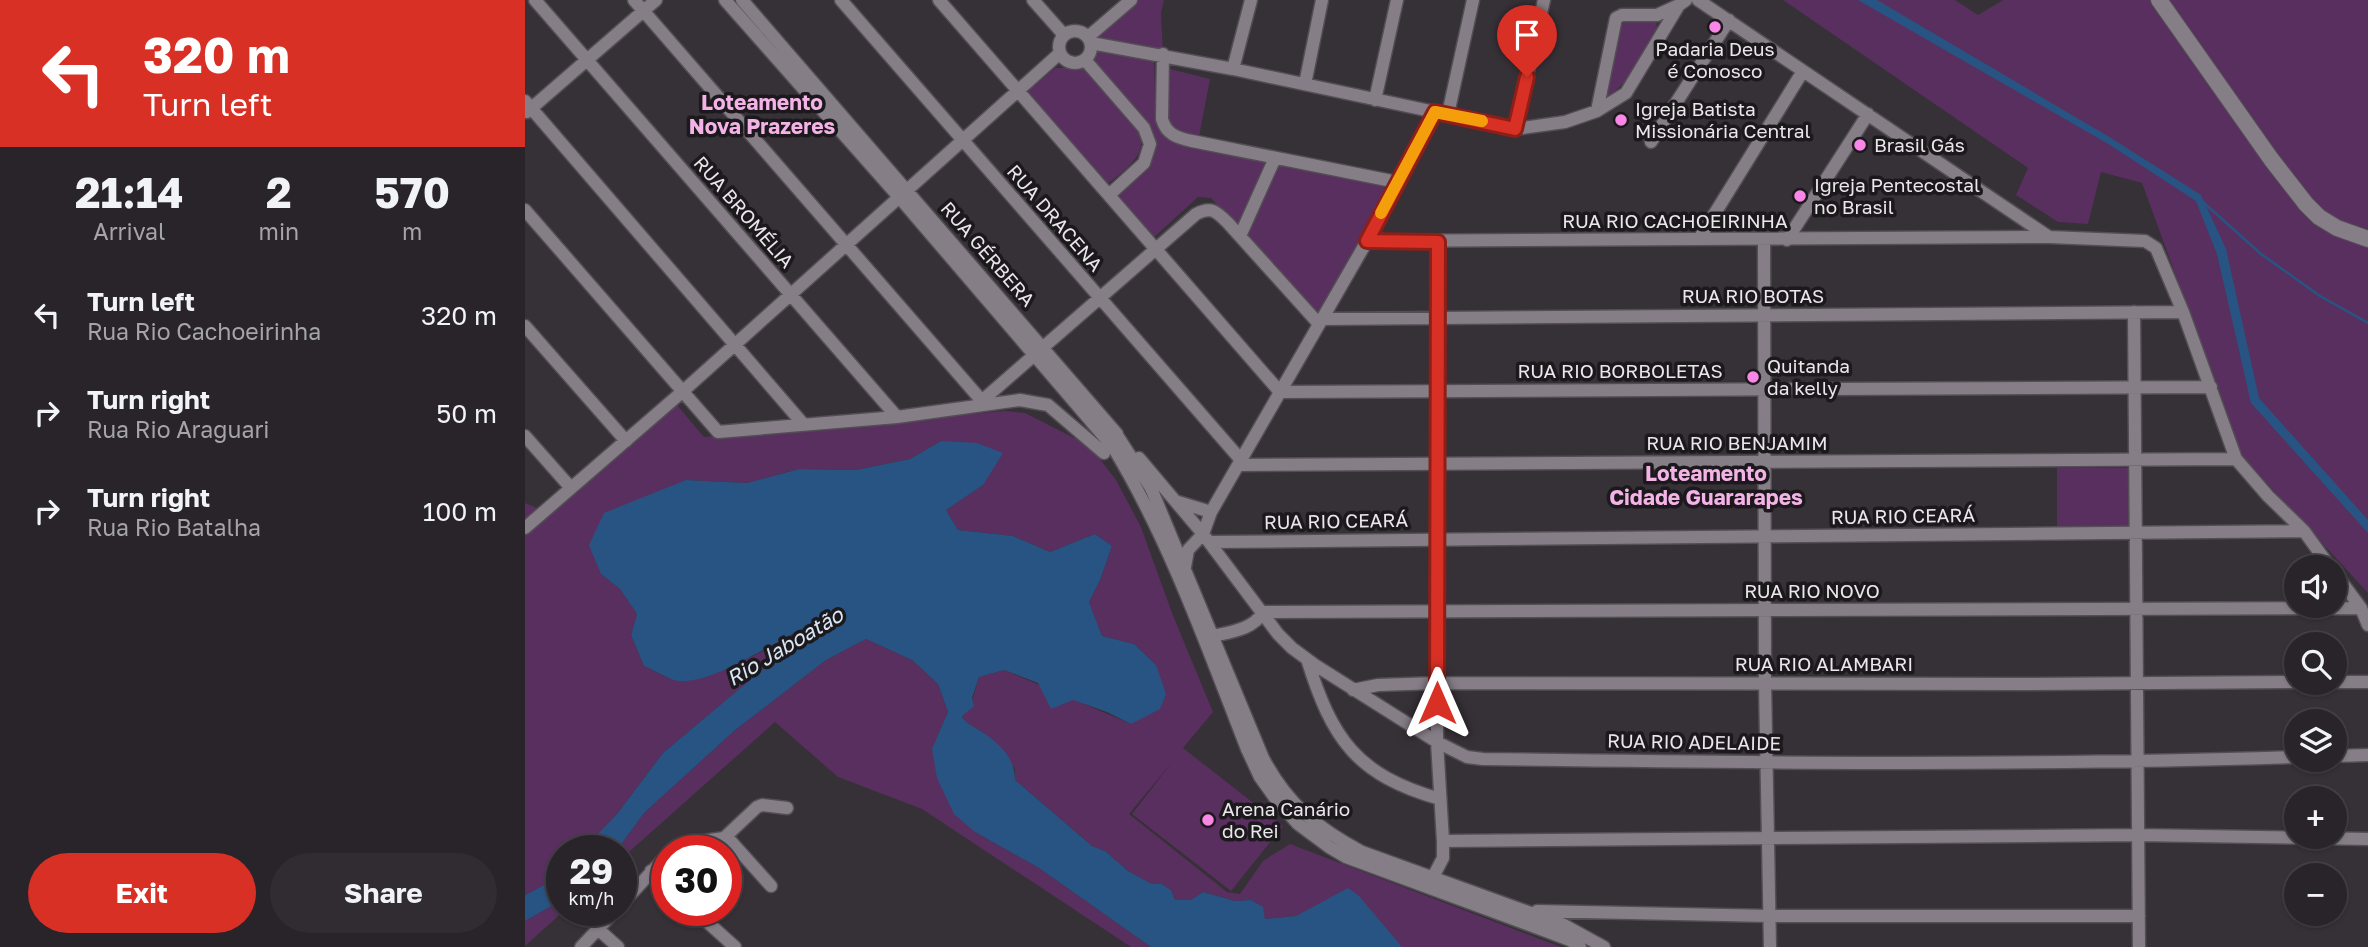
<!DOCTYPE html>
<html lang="en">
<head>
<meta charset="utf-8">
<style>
  body { margin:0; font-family:"Golos Text",sans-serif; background:#302c31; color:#f1f3f6; height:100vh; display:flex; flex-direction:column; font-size:26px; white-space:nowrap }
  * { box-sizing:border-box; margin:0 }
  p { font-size:23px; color:#a5a4a8 }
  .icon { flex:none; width:38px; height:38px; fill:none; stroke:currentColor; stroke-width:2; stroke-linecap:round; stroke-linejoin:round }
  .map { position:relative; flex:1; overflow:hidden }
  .drawer { display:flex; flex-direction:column; background:#282429; width:525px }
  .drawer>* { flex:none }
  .hud { background:#d93025; color:#fff; overflow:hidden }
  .tools { position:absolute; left:1759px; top:555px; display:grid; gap:14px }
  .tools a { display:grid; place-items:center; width:63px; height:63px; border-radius:50%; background:#282429; box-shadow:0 2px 5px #0004,0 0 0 2px #444146; font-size:35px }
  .speed { position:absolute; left:21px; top:835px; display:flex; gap:14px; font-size:35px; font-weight:700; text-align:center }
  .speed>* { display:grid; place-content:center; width:91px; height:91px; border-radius:50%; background:#282429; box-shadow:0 2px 5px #0004,0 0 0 2px #444146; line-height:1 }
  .speed small { font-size:18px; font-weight:400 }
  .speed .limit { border:10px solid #d22; background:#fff; color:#111 }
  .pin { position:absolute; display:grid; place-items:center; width:60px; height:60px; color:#fff; margin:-72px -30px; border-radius:50% 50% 50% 0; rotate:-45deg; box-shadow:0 0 7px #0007 }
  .pin .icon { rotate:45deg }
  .me { position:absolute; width:77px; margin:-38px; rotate:0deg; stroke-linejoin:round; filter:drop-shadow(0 0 5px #0008) }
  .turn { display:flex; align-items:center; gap:24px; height:147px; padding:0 28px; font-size:32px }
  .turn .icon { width:91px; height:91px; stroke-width:2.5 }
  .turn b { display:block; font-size:49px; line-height:60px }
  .eta { display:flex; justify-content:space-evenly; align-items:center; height:119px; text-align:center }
  .eta b { font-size:42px; font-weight:700; line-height:49px }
  .button { display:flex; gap:14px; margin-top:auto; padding:14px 28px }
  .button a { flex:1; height:80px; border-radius:42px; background:#d93025; color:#fff; font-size:28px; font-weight:700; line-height:80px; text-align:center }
  .button a+a { background:#302c31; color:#f1f3f6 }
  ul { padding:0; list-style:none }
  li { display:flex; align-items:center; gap:21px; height:98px; padding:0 28px }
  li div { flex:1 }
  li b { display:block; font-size:26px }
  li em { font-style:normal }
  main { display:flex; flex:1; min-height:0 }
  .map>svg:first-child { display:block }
  .green { fill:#592f5f }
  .water { fill:#285483 }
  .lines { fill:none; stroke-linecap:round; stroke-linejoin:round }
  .stream { stroke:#285483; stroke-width:2.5 }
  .minor-casing { stroke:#534e54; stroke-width:15 }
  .secondary-casing { stroke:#534e54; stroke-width:18 }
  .minor { stroke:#867e87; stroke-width:12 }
  .secondary { stroke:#867e87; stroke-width:16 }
  .route-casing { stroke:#8d1f18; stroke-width:18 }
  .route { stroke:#d93025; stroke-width:12 }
  .slow { stroke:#f59e0b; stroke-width:12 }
  .poi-dot { fill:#fa87e7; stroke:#1c191c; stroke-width:2.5 }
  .labels { text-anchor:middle; stroke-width:7; stroke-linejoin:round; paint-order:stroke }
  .poi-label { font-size:19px; fill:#eae6eb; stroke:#1c191c; text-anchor:start }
  .street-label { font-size:19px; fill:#eae6eb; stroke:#1c191c }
  .neighbourhood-label { font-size:21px; font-weight:bold; fill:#f4b3e7; stroke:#1c191c }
  .water-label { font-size:21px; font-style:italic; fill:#d9e6f5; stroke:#1c191c }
</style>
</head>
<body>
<main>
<section class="drawer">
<div class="hud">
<div class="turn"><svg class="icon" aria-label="left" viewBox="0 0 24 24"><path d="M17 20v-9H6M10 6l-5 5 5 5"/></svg><div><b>320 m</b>Turn left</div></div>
</div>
<div class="eta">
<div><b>21:14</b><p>Arrival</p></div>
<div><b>2</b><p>min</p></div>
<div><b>570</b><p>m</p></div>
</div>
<ul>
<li><svg class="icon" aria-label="left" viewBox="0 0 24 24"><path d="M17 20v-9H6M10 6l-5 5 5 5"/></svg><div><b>Turn left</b><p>Rua Rio Cachoeirinha</p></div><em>320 m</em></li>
<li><svg class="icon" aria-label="right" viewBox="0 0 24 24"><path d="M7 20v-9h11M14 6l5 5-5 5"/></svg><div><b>Turn right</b><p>Rua Rio Araguari</p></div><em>50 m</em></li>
<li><svg class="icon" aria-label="right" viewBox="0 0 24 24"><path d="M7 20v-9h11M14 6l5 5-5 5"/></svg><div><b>Turn right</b><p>Rua Rio Batalha</p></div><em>100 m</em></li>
</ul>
<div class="button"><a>Exit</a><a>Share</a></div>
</section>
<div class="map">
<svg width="1843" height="947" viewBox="0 0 1843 947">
  <rect width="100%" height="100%" fill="#363037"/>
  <!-- green -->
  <path class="green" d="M 606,0 L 639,0 L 636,13 L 638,54 L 566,43 Z
    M 1258,0 L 1430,0 L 1453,15 L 1478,0 L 1843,0 L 1843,593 L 1717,456 L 1617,183 L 1576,172 L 1563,224 L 1533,222 L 1491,195 L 1503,168 Z
    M 1095,18 L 1131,20 L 1132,29 L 1099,83 L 1082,98 Z
    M 575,50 L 629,60 L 631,125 L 642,135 L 637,67 L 685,79 L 673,142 L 747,160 L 714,230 L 686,198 L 673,197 L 627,239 L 588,196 L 629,149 L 568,66 L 567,59 L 571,51 Z
    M 530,68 L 558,68 C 572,83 618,124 616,145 C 614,162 592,176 580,186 L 503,91 Z
    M 750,158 L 872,182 L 794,324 L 715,236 Z
    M 152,405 L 179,437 L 479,411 L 500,413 L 565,446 L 591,480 L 616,527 L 647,613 L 688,712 L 658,748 L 758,826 L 706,891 L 607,814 L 648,761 L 604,814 L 702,892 L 715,894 L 738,861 L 765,844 L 1036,947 L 877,947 L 845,911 L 793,906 L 771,916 L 740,919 L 737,907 L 726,900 L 710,901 L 678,892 L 666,900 L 650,900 L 646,890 L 637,884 L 627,884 L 603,871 L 580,851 L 567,846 L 490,780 L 490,769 L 456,731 L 441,723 L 437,715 L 445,708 L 454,677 L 479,670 L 606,724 L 631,665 L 609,644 L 577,636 L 564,602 L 575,580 L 587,546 L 570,534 L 525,552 L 488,536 L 433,530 L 421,510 L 458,485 L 416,441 L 385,459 L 331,470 L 274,469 L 222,483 L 161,480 L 112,501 L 76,574 L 95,589 L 112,614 L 106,635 L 119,666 C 130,671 143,680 154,680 C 190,682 264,636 298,619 L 138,753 L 92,814 L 57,850 L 37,850 L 37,870 L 23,883 L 0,895 L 0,503 L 19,511 Z
    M 1532,468 L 1608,468 L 1607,531 L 1532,531 Z
    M 341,639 L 387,660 L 413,684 L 423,712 L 407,750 L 450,832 L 514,868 L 626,947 L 606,947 L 397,809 L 313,777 L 250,722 L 96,859 L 96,850 L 92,850 L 119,813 L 209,731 L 301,660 Z
    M 37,900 L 37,910 L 40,910 L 0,946 L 0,921 Z"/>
  <!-- water -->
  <path class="water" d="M 1333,0 L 1352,0 L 1586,138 L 1676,195 L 1701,249 L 1734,398 L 1843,520 L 1843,533 L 1726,403 L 1692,254 L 1671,201 L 1585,145 Z
    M 416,441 L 452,443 L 478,453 L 458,485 L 421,510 L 433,530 L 488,536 L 525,552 L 570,534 L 587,546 L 575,580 L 564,602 L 577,636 L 609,644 L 631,665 L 641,694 L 635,709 L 606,724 L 582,712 L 548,700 L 526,709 L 513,683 L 479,670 L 454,677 L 447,698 L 449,706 L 437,716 C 441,724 446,725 454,730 C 473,742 490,757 490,780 L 567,846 L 580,851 L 603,871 L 627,884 L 637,884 L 646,890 L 650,900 L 666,900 L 678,892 L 710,901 L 726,900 L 738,907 L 740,919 L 771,916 L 823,888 L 834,896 L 877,947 L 626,947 L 514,868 L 450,832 L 429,814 L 412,778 L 407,749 L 423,712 L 413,684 L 387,660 L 341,639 L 301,660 L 209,731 L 119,813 L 92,850 L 57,850 L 92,814 L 138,753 L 294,622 C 259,633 185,690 149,680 C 139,677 129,670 119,666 L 106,635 L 112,614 L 95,589 L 76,574 L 64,545 L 79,513 L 161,480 L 222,483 L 274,469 L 331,470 L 385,459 Z
    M 37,870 L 37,900 L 0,921 L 0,895 L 23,883 Z"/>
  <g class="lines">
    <!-- stream -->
    <path class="stream" d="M 1678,202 L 1736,254 L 1795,296 L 1843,323"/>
    <defs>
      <path id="minor" d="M 10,0 L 372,417
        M 109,0 L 457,401
        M 200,0 L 374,197 L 588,447 C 645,541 682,647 722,749 L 735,777 L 750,798 L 773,824 L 804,847 L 821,857 L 1045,940 L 1055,947
        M 217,0 L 592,434
        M 316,0 L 716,460
        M 414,0 L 755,392 L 1686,387
        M 508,0 L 539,35
        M 1173,0 L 1524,237
        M534 47a16 16 0 1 1 32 0a16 16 0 1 1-32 0Z
        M 563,37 L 606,0
        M 566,43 L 708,69 L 990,129 L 1040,122 L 1072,111 L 1101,93 L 1154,5 L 1161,0
        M 638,54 L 637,119 C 641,134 652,138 667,141 L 872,182
        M 560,60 L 619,128 L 625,144 L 619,163 L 584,195
        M 708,69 L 726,0
        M 780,84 L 797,0
        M 850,100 L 872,0
        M 0,101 L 279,425
        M 1072,111 L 1091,18 L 1097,15 L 1132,15 L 1154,5
        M 2,112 L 131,0
        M 910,112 L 842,241 L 686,512 L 678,534 L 753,634 L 767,648 L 790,665 L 912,742 L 942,757 L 958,759 C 1229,763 1500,766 1771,757
        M 923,114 L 948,0
        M 990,129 L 1019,0
        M 1126,142 L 1204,20
        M 0,210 L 193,432 L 372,417 L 495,400 L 523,405 L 579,453
        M 715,236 L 750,158
        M 1174,239 L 1278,71
        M 1239,240 L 1240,683 L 1245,947
        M 1262,240 L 1343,114
        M 842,241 L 1524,237 L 1620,241 L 1631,248 L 1658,312 L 1711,459 L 1743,496 L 1779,531 L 1805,567
        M 913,242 L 912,742 L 918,841 L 1613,835 L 1843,839
        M 1609,312 L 1614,947
        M 798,319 L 1658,312
        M 0,326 L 101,441
        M 452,405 L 671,214 C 686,206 691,211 703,223 L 794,324
        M 588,429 L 626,488 L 738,758 C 762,804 792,828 837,852 L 1039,925 L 1079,947
        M 0,436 L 46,488
        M 614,458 L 678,534 L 663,550 L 660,567
        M 713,465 L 1711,459
        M 653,502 L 686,512
        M 0,528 L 157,392 L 535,53
        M 685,542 L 1779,531
        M 1810,573 L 1836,608 L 1843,625
        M 688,636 C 706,632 729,629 738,612 L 1836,608
        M 782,659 C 807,739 831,775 915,799
        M 1810,682 L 1843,682
        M 828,690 L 853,685 L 912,683 L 1492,684 L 1771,682
        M 1810,756 L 1843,755
        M 202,837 L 246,886
        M 148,850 L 159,844 L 199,838 L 232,807 L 237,805 L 262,808
        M 126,871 L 142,885
        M 908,877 L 918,858 L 918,841
        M 96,905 L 142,855
        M 169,910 L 210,947
        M 1012,911 L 1245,916 L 1614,916
        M 74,930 L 93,947
        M 56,947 L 91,910"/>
      <path id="secondary" d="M 1634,0 L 1746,159 L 1781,204 L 1794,217 L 1812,228 L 1843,239"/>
    </defs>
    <!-- minor casing -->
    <use href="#minor" class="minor-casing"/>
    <!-- secondary casing -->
    <use href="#secondary" class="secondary-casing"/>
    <!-- minor -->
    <use href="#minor" class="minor"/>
    <!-- secondary -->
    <use href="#secondary" class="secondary"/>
  </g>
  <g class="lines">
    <defs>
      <path id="route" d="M 912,703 L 913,242 L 842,241 L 910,112 L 990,129 L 1002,77"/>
    </defs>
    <!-- route casing -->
    <use href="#route" class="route-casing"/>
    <!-- route -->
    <use href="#route" class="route"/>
    <!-- slow -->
    <path class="slow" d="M 856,213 L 910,112 L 957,121"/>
  </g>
  <!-- markers -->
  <g class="poi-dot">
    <circle cx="1190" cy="27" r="7"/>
    <circle cx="1096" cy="120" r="7"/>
    <circle cx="1335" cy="145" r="7"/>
    <circle cx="1275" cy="196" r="7"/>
    <circle cx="1228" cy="377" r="7"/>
    <circle cx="683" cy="820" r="7"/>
  </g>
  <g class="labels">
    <!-- poi labels -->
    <g class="poi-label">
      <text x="1190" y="56" text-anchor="middle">Padaria Deus<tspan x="1190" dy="22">é Conosco</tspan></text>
      <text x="1110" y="116">Igreja Batista<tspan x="1110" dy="22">Missionária Central</tspan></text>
      <text x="1349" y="152">Brasil Gás</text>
      <text x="1289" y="192">Igreja Pentecostal<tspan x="1289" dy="22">no Brasil</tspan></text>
      <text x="1242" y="373">Quitanda<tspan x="1242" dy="22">da kelly</tspan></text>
      <text x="697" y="816">Arena Canário<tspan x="697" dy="22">do Rei</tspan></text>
    </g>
    <!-- street labels -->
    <g class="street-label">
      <text transform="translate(219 212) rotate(49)" y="7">RUA BROMÉLIA</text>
      <text transform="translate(530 218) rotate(49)" y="7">RUA DRACENA</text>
      <text x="1150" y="228">RUA RIO CACHOEIRINHA</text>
      <text transform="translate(463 254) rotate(49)" y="7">RUA GÉRBERA</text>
      <text x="1228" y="303">RUA RIO BOTAS</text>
      <text x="1095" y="378">RUA RIO BORBOLETAS</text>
      <text x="1212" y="450">RUA RIO BENJAMIM</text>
      <text transform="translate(1378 516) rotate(-1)" y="7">RUA RIO CEARÁ</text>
      <text transform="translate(811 521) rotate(-1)" y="7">RUA RIO CEARÁ</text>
      <text x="1287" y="598">RUA RIO NOVO</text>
      <text x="1299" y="671">RUA RIO ALAMBARI</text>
      <text transform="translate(1169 742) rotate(1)" y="7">RUA RIO ADELAIDE</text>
    </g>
    <!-- neighbourhood labels -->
    <g class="neighbourhood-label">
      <text x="237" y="110">Loteamento<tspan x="237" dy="24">Nova Prazeres</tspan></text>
      <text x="1181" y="481">Loteamento<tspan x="1181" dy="24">Cidade Guararapes</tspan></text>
    </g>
    <!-- water labels -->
    <g class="water-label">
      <text transform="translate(260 647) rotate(-31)" y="7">Rio Jaboatão</text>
    </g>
  </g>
</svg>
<div class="tools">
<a><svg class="icon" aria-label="sound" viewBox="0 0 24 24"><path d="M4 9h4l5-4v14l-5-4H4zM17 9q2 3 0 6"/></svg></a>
<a><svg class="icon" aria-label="search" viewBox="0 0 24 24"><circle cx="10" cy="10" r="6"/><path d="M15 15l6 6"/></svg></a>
<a><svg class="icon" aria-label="layers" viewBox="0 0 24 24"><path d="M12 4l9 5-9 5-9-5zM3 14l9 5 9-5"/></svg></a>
<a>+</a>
<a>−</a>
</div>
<div class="speed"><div>29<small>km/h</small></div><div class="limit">30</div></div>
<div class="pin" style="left:1002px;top:77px;background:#d93025"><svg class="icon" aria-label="arrive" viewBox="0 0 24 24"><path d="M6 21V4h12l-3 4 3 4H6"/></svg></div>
<svg class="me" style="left:912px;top:703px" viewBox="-20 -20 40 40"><path d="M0-17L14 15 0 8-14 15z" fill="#d93025" stroke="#fff" stroke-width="4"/></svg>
</div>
</main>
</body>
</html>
